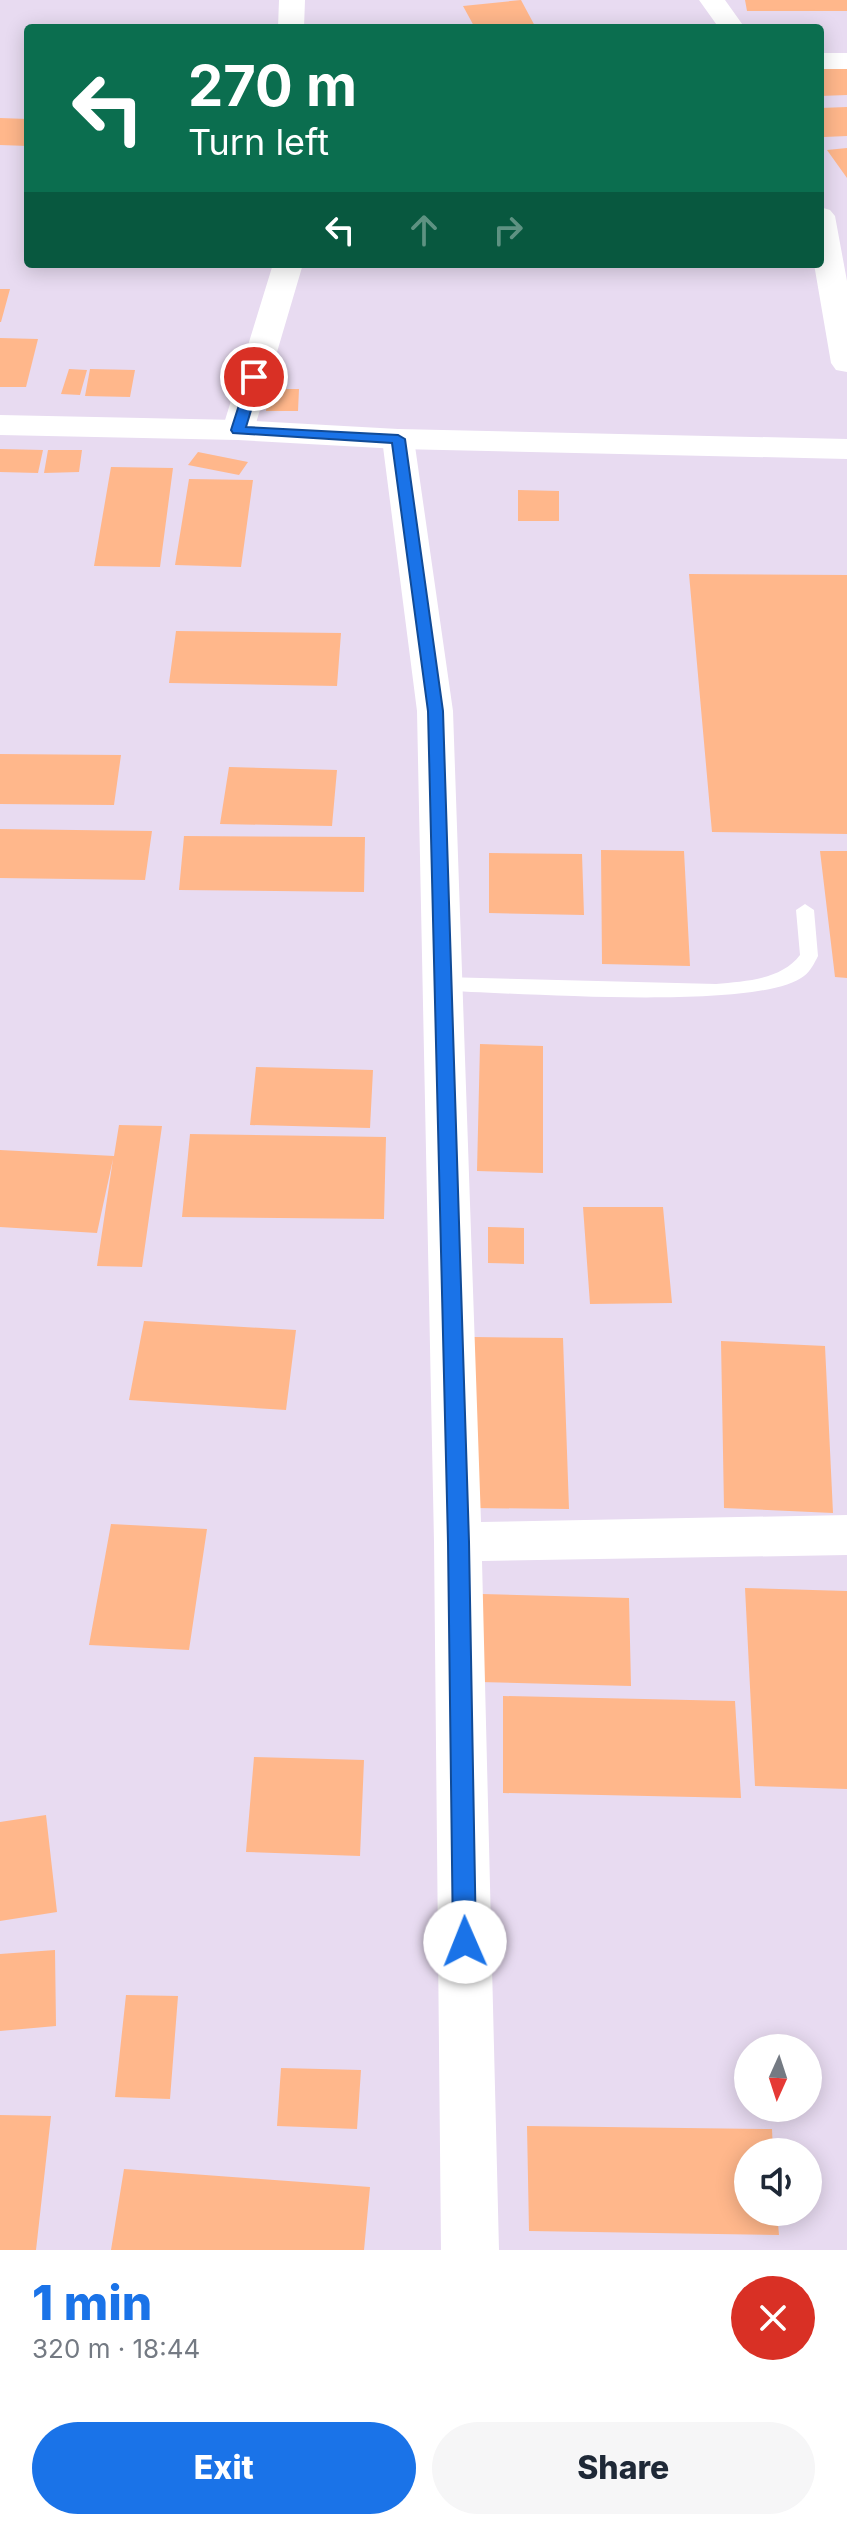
<!DOCTYPE html>
<html lang="en">
<head>
<meta charset="utf-8">
<style>
  body { margin:0; font-family:Inter,sans-serif; background:#f6f6f7; color:#1f2937; height:100vh; display:flex; flex-direction:column; font-size:30px; white-space:nowrap }
  * { box-sizing:border-box; margin:0 }
  p { font-size:26px; color:#747a83 }
  .icon { flex:none; width:44px; height:44px; fill:none; stroke:currentColor; stroke-width:2; stroke-linecap:round; stroke-linejoin:round }
  .map { position:relative; height:2250px; overflow:hidden }
  .panel { display:flex; flex-direction:column; background:#fff; flex:1 }
  .panel>* { flex:none }
  .banner { position:absolute; left:24px; top:24px; width:800px; height:244px; border-radius:8px; box-shadow:0 4px 20px #0003; background:#0b6e4f; color:#fff; overflow:hidden }
  .needle { width:52px; rotate:183deg }
  .tools { position:absolute; left:734px; top:2034px; display:grid; gap:16px }
  .tools a { display:grid; place-items:center; width:88px; height:88px; border-radius:50%; background:#fff; box-shadow:0 4px 20px #0003; font-size:40px }
  .pin { position:absolute; display:grid; place-items:center; width:68px; height:68px; color:#fff; margin:-34px; border:4px solid #fff; border-radius:50%; box-shadow:0 2px 8px #0007 }
  .me { position:absolute; width:88px; margin:-44px; rotate:359deg; stroke-linejoin:round; filter:drop-shadow(0 0 6px #0008) }
  .turn { display:flex; align-items:center; gap:28px; height:168px; padding:0 32px; font-size:36px }
  .turn .icon { width:104px; height:104px; stroke-width:2.5 }
  .turn b { display:block; font-size:56px; line-height:68px }
  .lanes { display:flex; align-items:center; height:76px; padding:0 32px; background:#0003; justify-content:center; gap:40px; direction:ltr }
  .lanes .off { opacity:.35 }
  .round { display:grid; place-items:center; flex:none; width:84px; height:84px; border-radius:42px; background:#f6f6f7 }
  .summary { display:flex; align-items:center; justify-content:space-between; height:136px; padding:0 32px }
  h1 { font-size:48px; font-weight:800; line-height:60px; color:#1a73e8 }
  .action { display:flex; gap:16px; margin-top:auto; padding:16px 32px }
  .action a { flex:1; height:92px; border-radius:48px; background:#1a73e8; color:#fff; font-size:32px; font-weight:800; line-height:92px; text-align:center }
  .action a+a { background:#f6f6f7; color:#1f2937 }
  .map>svg:first-child { display:block }
  .building { fill:#ffb78b }
  .lines { fill:none; stroke-linecap:round; stroke-linejoin:round }
  .lane { fill:#fff; fill-rule:evenodd }
  .street { fill:#fff; fill-rule:evenodd }
  .secondary { fill:#fff; fill-rule:evenodd }
  .route { fill:#1a73e8; stroke:#114b97; stroke-width:2 }
</style>
</head>
<body>
<div class="map">
<svg width="847" height="2250" viewBox="0 0 847 2250">
  <rect width="100%" height="100%" fill="#e8dbf1"/>
  <!-- building -->
  <path class="building" d="M 521,0 L 536,28 L 475,28 L 463,6 Z
    M 745,0 L 847,0 L 847,11 L 747,11 Z
    M 820,67 L 847,67 L 847,95 L 820,96 Z
    M 847,107 L 847,136 L 824,137 L 820,108 Z
    M 0,118 L 28,119 L 28,146 L 0,145 Z
    M 847,148 L 847,178 L 827,150 Z
    M 0,289 L 10,289 L 1,322 L 0,322 Z
    M 0,338 L 38,339 L 26,387 L 0,387 Z
    M 69,369 L 87,370 L 80,395 L 61,394 Z
    M 90,369 L 135,370 L 130,397 L 85,396 Z
    M 268,389 L 299,389 L 298,411 L 266,411 Z
    M 0,449 L 43,450 L 38,473 L 0,472 Z
    M 48,450 L 82,450 L 79,472 L 44,473 Z
    M 198,452 L 248,462 L 239,475 L 188,465 Z
    M 111,467 L 173,468 L 160,567 L 94,566 Z
    M 189,479 L 253,480 L 241,567 L 175,565 Z
    M 518,490 L 559,491 L 559,521 L 518,521 Z
    M 689,574 L 847,575 L 847,834 L 712,832 Z
    M 176,631 L 341,633 L 337,686 L 169,683 Z
    M 0,754 L 121,755 L 114,805 L 0,804 Z
    M 229,767 L 337,770 L 332,826 L 220,824 Z
    M 0,829 L 152,831 L 145,880 L 0,878 Z
    M 184,836 L 365,837 L 364,892 L 179,890 Z
    M 601,850 L 684,851 L 690,966 L 602,964 Z
    M 820,851 L 847,851 L 847,978 L 835,977 Z
    M 489,853 L 582,854 L 584,915 L 489,913 Z
    M 480,1044 L 543,1046 L 543,1173 L 477,1171 Z
    M 256,1067 L 373,1070 L 370,1128 L 250,1125 Z
    M 119,1125 L 162,1126 L 142,1267 L 97,1266 L 113,1159 L 97,1233 L 0,1227 L 0,1150 L 114,1156 Z
    M 190,1134 L 386,1137 L 384,1219 L 182,1217 Z
    M 583,1207 L 663,1207 L 672,1303 L 590,1304 Z
    M 488,1227 L 524,1228 L 524,1264 L 488,1263 Z
    M 144,1321 L 296,1330 L 286,1410 L 129,1400 Z
    M 473,1337 L 563,1338 L 569,1509 L 474,1508 Z
    M 721,1341 L 825,1346 L 833,1513 L 724,1508 Z
    M 111,1524 L 207,1529 L 189,1650 L 89,1645 Z
    M 745,1588 L 847,1591 L 847,1789 L 755,1786 Z
    M 482,1594 L 629,1598 L 631,1686 L 480,1682 Z
    M 503,1696 L 735,1701 L 741,1798 L 503,1793 Z
    M 254,1757 L 364,1760 L 360,1856 L 246,1852 Z
    M 46,1815 L 57,1912 L 0,1921 L 0,1822 Z
    M 55,1950 L 56,2026 L 0,2031 L 0,1954 Z
    M 126,1995 L 178,1996 L 170,2099 L 115,2097 Z
    M 281,2068 L 361,2070 L 357,2129 L 277,2126 Z
    M 0,2115 L 51,2116 L 36,2250 L 0,2250 Z
    M 527,2126 L 772,2129 L 773,2152 L 748,2152 L 748,2212 L 777,2212 L 779,2235 L 529,2231 Z
    M 124,2169 L 370,2187 L 364,2250 L 111,2250 Z"/>
  <g class="lines">
    <!-- lane -->
    <path class="lane" d="M 805,904 L 814,910 L 818,956 C 815,962 810,972 804,976 C 759,1012 510,992 443,991 L 433,984 L 443,977 L 716,984 C 745,981 781,980 800,955 L 796,910 Z"/>
    <!-- street -->
    <path class="street" d="M 279,0 L 305,0 L 304,28 L 278,28 Z
      M 699,0 L 725,0 L 745,28 L 719,28 Z
      M 820,53 L 847,53 L 847,69 L 820,69 Z
      M 820,207 L 830,210 L 835,216 L 847,281 L 847,372 L 836,370 L 831,363 L 814,264 L 820,264 Z
      M 273,264 L 303,264 L 254,430 L 249,437 L 238,440 L 227,437 L 222,430 Z
      M 398,429 L 409,432 L 414,439 L 453,711 L 481,1522 L 847,1515 L 847,1555 L 482,1561 L 499,2250 L 441,2250 L 434,1542 L 417,711 L 382,439 L 387,432 Z"/>
    <!-- secondary -->
    <path class="secondary" d="M 0,415 L 238,420 L 398,429 L 847,439 L 847,459 L 398,449 L 238,440 L 0,435 Z"/>
  </g>
  <!-- route -->
  <path class="route" d="M 254,373 L 261,377 L 246,427 L 398,435 L 405,439 L 443,711 L 469,1542 L 476,1942 L 473,1950 L 465,1953 L 456,1950 L 453,1942 L 448,1542 L 428,711 L 392,443 L 233,433 L 231,430 L 248,377 Z"/>
</svg>
<div class="tools">
<a><svg class="needle" viewBox="-14 -14 28 28"><path d="M0-13l5 13h-10z" fill="#e53935"/><path d="M0 13l5-13h-10z" fill="#747a83"/></svg></a>
<a><svg class="icon" aria-label="sound" viewBox="0 0 24 24"><path d="M4 9h4l5-4v14l-5-4H4zM17 9q2 3 0 6"/></svg></a>
</div>
<div class="pin" style="left:254px;top:377px;background:#d93025"><svg class="icon" aria-label="arrive" viewBox="0 0 24 24"><path d="M6 21V4h12l-3 4 3 4H6"/></svg></div>
<svg class="me" style="left:465px;top:1942px" viewBox="-20 -20 40 40"><circle r="19" fill="#fff"/><path d="M0-13L10 11 0 6-10 11z" fill="#1a73e8"/></svg>
<div class="banner">
<div class="turn"><svg class="icon" aria-label="left" viewBox="0 0 24 24"><path d="M17 20v-9H6M10 6l-5 5 5 5"/></svg><div><b>270 m</b>Turn left</div></div>
<div class="lanes"><svg class="icon" aria-label="left" viewBox="0 0 24 24"><path d="M17 20v-9H6M10 6l-5 5 5 5"/></svg><svg class="icon off" aria-label="ahead" viewBox="0 0 24 24"><path d="M12 20V5M6 11l6-6 6 6"/></svg><svg class="icon off" aria-label="right" viewBox="0 0 24 24"><path d="M7 20v-9h11M14 6l5 5-5 5"/></svg></div>
</div>
</div>
<section class="panel">
<div class="summary"><div><h1>1 min</h1><p>320 m · 18:44</p></div><a class="round" style="background:#d93025;color:#fff"><svg class="icon" aria-label="close" viewBox="0 0 24 24"><path d="M6 6l12 12M18 6L6 18"/></svg></a></div>
<div class="action"><a>Exit</a><a>Share</a></div>
</section>
</body>
</html>
